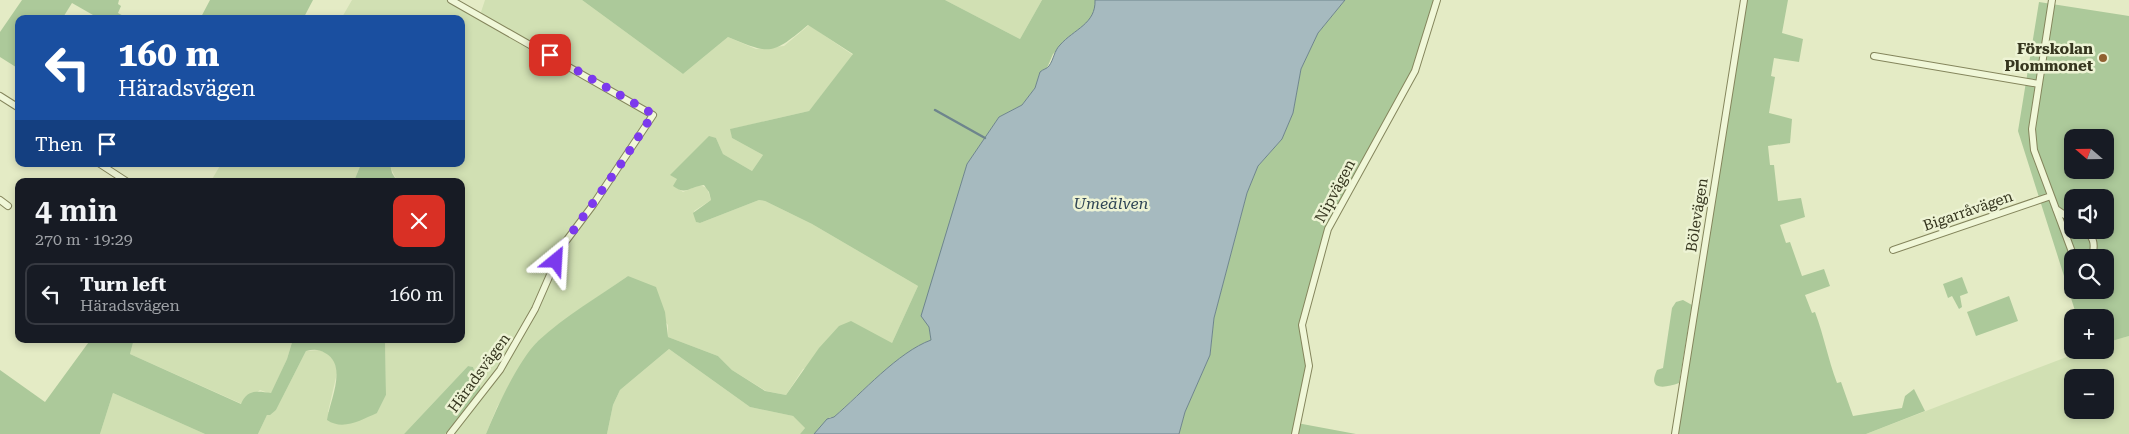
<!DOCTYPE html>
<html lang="en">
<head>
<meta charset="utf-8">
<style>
  body { margin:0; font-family:"Roboto Serif",serif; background:#20242c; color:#f1f3f6; height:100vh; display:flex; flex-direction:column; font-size:19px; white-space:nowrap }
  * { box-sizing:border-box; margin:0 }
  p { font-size:16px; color:#9ea1a6 }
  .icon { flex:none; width:28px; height:28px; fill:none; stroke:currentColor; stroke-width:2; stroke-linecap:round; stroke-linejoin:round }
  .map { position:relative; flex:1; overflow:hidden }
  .drawer { position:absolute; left:15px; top:178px; width:450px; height:165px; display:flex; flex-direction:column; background:#171b24; border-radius:10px; box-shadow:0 2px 8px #0003 }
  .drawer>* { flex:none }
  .hud { position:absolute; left:15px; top:15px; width:450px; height:152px; border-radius:10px; box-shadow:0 2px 8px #0003; background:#1a4fa0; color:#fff; overflow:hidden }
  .needle { width:32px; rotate:290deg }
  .tools { position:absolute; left:2064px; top:129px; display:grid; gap:10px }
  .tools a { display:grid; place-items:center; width:50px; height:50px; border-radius:10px; background:#171b24; box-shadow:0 2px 8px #0003; font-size:25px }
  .pin { position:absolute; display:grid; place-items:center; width:42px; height:42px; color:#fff; margin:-21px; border-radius:10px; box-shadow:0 2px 8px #0006 }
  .me { position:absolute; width:55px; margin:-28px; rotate:27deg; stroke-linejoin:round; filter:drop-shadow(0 0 4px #0008) }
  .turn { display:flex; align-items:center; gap:18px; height:105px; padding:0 20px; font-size:22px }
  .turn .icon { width:65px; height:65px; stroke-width:2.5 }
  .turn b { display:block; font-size:35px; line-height:42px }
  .then { display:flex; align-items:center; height:48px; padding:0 20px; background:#0003; gap:10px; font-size:19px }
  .round { display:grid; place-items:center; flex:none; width:52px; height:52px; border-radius:10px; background:#20242c }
  .overview { display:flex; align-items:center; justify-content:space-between; height:85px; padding:0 20px }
  h1 { font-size:30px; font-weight:600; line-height:38px }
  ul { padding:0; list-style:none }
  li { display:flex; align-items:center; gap:15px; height:62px; margin:0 10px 8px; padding:0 10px; border:2px solid #363941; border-radius:10px }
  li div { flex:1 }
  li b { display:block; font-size:19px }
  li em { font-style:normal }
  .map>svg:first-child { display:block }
  .farmland { fill:#d1e0b3; fill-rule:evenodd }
  .green { fill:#acc99a; fill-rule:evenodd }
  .water { fill:#a6babf; stroke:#6e858d }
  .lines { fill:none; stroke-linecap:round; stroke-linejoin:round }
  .stream { stroke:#6e858d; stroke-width:2.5 }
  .minor-casing { stroke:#84855c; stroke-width:8 }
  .minor { stroke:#f0f7d8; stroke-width:6 }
  .route { stroke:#7c3aed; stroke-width:9; stroke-dasharray:0 16.2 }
  .poi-dot { fill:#906030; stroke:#edf3d4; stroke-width:2 }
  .labels { text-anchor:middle; stroke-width:5; stroke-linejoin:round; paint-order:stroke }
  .poi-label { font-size:15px; font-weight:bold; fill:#36361f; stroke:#edf3d4; text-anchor:end }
  .street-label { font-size:15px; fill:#36361f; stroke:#edf3d4 }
  .water-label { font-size:16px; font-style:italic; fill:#2f4555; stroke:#edf3d4 }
</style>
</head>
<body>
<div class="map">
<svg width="2129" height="434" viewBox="0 0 2129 434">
  <rect width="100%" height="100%" fill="#e4ebc5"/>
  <!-- farmland -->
  <path class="farmland" d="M 352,0 L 451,0 L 483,16 L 481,12 L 485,0 L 582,0 L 683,74 L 728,37 L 756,49 L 784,46 L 809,25 L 853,55 L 809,111 L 731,129 L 732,138 L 763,155 L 752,171 L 723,154 L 716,138 L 677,179 L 674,186 L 683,192 L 700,185 L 707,188 L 711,200 L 694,211 L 696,222 L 700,223 L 759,200 L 765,201 L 812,224 L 918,286 L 892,343 L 803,369 L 786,395 L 766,391 L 732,370 L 718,356 L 668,337 L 668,325 L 628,276 L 574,313 L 537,342 L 497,407 L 486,434 L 445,434 L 481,389 L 473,367 L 468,366 L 404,434 L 258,434 L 267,415 L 276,410 L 306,351 L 320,350 L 328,354 L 335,362 L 337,373 L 328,412 L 377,413 L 386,395 L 385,339 L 461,339 L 461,181 L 397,181 L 390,166 L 390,164 L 461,164 L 461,19 L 341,19 Z
    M 945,0 L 1042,0 L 1020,39 Z
    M 221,164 L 361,164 L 354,181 L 211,181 Z
    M 2129,336 L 2129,434 L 1866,434 L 2085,350 L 2105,350 L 2105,343 ZM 2072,378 L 2105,378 L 2105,410 L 2072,410 Z
    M 134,339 L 293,339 L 287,359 L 271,394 L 260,390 L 242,404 L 130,354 Z
    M 669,349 L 750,407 L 793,416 L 805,428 L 800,434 L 607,434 L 613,405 L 620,390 Z
    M 113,393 L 205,434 L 100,434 Z"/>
  <!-- green -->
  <path class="green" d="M 22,0 L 119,0 L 118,4 L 121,6 L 118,13 L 129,19 L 100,19 L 72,3 L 62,19 L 19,19 L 19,69 L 0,57 L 0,32 Z
    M 210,0 L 313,0 L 303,19 L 200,19 Z
    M 582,0 L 945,0 L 1020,39 L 1042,0 L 1095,0 L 1095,8 L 1089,21 L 1053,54 L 1047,68 L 1040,72 L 1035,88 L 1022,105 L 999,117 L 967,164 L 954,209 L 929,327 L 931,340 C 900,351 860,394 834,417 L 830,417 L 814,434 L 800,434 L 805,428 L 793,416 L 750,407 L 669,349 L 620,390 L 613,405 L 607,434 L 486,434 C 497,407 518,361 538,341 C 565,316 598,297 628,276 L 656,287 L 665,312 L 668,337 L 718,356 L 732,370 L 765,391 L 786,395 L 819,348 L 839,326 L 851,321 L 892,343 L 918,286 L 812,224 L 765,201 L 759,200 L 700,223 L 696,222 L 693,213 L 711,200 L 709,192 L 704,185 C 691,186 686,196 673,186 L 677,179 L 670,175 L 709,136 L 716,138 L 723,154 L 752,171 L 763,155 L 732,138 L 730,129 L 809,111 L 853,54 L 808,25 C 772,55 771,55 728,37 L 683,74 Z
    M 1345,0 L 1437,0 L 1415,71 L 1328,229 L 1302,324 L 1309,366 L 1297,423 L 1356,434 L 1179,434 L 1185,412 L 1210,355 L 1214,318 L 1247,193 L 1258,166 L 1282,139 L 1293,113 L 1301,69 L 1318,33 Z
    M 1744,0 L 1788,0 L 1782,33 L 1803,39 L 1799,62 L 1774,58 L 1771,76 L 1775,77 L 1769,113 L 1792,119 L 1790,143 L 1768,146 L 1770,165 L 1774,165 L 1778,201 L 1801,198 L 1805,217 L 1780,225 L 1786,243 L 1790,242 L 1802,276 L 1824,269 L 1830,286 L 1805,295 L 1812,313 L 1815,312 C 1824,336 1828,359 1837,383 L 1841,382 L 1853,416 L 1902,408 L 1905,396 L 1914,389 L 1925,411 L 1866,434 L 1675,434 Z
    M 2039,2 L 2129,16 L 2129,336 L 2105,343 L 2105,318 L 2077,317 L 2018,131 ZM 2072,138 L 2105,138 L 2105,170 L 2072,170 ZM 2072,198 L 2105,198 L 2105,230 L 2072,230 ZM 2072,258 L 2105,258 L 2105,290 L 2072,290 Z
    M 361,164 L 390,164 L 392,173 L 397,181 L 354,181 Z
    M 1962,277 L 1968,293 L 1960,296 L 1962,307 L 1959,309 L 1952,296 L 1948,298 L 1943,284 Z
    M 2009,296 L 2018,321 L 1976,336 L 1967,312 Z
    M 1683,300 L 1692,305 L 1679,383 C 1665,388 1647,391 1657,370 L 1663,368 L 1672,308 L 1676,302 Z
    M 91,339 L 134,339 L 130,354 L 241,404 C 247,389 258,391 271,393 L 287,359 L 293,339 L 385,339 L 386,395 L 377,413 C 361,420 343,431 327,420 C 330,400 348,365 325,353 C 319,349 313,349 306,351 L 276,410 L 270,415 L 267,415 L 258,434 L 205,434 L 113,393 L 100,434 L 0,434 L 0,370 L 45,402 Z
    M 468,366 L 473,367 L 481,389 L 445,434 L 404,434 Z"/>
  <!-- water -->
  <path class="water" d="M 1095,0 L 1345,0 L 1318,33 L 1301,69 L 1293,113 L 1282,139 L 1258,166 L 1247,193 L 1214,318 L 1210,355 L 1185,412 L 1179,434 L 814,434 L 827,419 L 834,417 C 862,393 898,352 931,340 L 929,327 L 921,316 L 967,164 L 999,117 L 1022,105 L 1035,88 L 1040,72 C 1043,69 1047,69 1049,66 C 1054,59 1054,51 1060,45 C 1074,29 1096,24 1095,0 Z"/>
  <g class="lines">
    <!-- stream -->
    <path class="stream" d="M 935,110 L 985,138"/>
    <defs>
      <path id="minor" d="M 2052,0 L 2032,129 L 2034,150 L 2072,252 L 2078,257 L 2087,256 L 2093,252 C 2095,242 2093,237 2084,230
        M 1874,56 L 2039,84
        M 0,96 L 19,108
        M 100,164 L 126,181
        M 0,200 L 8,206
        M 2056,209 L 2072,220
        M 1893,250 L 2051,196
        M 450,434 L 500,370 L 535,309 L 563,245 L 593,205 L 653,115 L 451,0
        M 1295,434 L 1309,366 L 1302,325 L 1328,229 L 1415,71 L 1437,0
        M 1675,434 L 1744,0"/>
    </defs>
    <!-- minor casing -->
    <use href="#minor" class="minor-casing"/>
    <!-- minor -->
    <use href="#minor" class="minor"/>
  </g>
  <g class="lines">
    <!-- route -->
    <path class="route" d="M 550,55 L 653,114 L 623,161 L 563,245 L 556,261"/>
  </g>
  <!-- markers -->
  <circle class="poi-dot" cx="2103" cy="58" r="5"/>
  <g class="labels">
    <!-- poi labels -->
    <g class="poi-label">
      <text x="2093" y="54">Förskolan<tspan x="2093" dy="17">Plommonet</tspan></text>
    </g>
    <!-- street labels -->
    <g class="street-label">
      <text transform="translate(1335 191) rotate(-62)" y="5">Nipvägen</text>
      <text transform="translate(1968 211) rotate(-19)" y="5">Bigarråvägen</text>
      <text transform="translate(1697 215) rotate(-81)" y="5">Bölevägen</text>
      <text transform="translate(479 373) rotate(-54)" y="5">Häradsvägen</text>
    </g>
    <!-- water labels -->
    <g class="water-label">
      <text x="1111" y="209">Umeälven</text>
    </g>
  </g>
</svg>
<div class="tools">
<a><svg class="needle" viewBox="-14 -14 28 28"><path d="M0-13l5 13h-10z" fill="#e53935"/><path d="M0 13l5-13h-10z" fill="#9ea1a6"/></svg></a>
<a><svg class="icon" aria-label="sound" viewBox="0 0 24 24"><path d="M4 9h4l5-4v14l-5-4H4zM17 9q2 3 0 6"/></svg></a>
<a><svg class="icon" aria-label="search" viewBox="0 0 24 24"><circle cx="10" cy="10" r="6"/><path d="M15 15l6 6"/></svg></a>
<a>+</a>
<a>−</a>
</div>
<div class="pin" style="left:550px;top:55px;background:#d93025"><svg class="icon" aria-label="arrive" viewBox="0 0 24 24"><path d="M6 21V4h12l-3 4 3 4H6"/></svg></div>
<svg class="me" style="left:556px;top:261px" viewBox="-20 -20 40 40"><path d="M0-17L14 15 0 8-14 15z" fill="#7c3aed" stroke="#fff" stroke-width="4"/></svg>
<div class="hud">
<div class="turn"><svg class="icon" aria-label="left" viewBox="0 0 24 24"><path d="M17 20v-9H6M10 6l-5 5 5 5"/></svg><div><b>160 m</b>Häradsvägen</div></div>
<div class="then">Then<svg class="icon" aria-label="arrive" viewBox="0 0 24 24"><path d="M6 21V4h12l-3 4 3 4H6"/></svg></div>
</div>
<section class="drawer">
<div class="overview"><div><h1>4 min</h1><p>270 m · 19:29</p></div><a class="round" style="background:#d93025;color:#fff"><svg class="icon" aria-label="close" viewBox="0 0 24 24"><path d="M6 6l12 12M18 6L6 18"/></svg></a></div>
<ul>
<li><svg class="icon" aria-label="left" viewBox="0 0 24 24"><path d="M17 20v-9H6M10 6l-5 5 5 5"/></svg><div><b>Turn left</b><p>Häradsvägen</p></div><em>160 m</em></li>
</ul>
</section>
</div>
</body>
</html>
